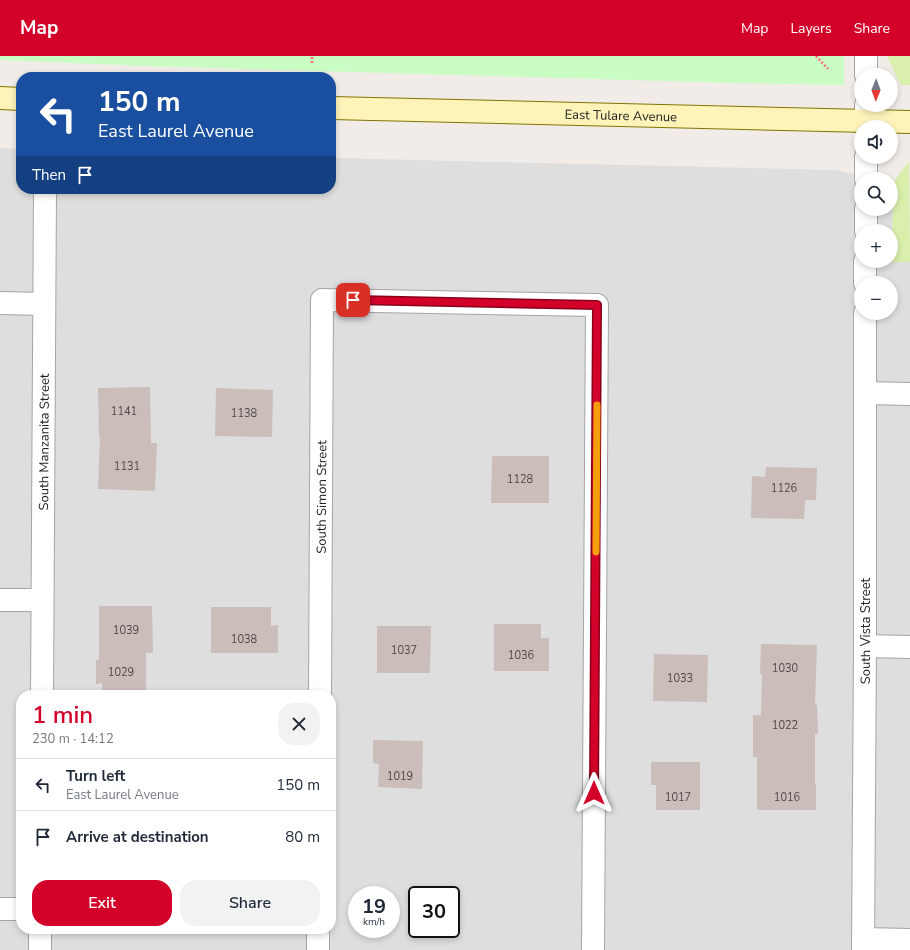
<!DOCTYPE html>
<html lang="en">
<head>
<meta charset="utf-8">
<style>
  body { margin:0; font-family:"Nunito Sans",sans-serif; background:#f2f2f3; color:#1f2937; height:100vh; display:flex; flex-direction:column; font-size:15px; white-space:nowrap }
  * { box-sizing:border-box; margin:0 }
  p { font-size:13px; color:#747a83 }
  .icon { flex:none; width:22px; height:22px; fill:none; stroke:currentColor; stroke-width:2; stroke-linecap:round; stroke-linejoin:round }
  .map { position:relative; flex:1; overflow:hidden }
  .panel { position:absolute; left:16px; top:634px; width:320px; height:244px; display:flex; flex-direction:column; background:#fff; border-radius:16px; box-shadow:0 2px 6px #0003 }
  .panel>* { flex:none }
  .guide { position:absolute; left:16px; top:16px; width:320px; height:122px; border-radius:16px; box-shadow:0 2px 6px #0003; background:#1a4fa0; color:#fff; overflow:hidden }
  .needle { width:26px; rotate:181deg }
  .controls { position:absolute; left:854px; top:12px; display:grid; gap:8px }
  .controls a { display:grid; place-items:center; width:44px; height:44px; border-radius:50%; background:#fff; box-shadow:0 2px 6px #0003; font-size:20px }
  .speed { position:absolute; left:348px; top:830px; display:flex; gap:8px; font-size:20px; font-weight:700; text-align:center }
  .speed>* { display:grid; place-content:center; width:52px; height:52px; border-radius:50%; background:#fff; box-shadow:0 2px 6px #0003; line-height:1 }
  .speed small { font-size:10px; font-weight:400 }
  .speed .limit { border:2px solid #111; border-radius:6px; background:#fff; color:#111 }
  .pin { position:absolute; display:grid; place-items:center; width:34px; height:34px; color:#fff; margin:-17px; border-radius:8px; box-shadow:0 2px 6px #0006 }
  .me { position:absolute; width:44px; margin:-22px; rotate:0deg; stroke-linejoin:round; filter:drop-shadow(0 0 3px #0008) }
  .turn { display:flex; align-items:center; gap:14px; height:84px; padding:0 16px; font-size:18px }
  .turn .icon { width:52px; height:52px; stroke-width:2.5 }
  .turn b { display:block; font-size:28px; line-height:34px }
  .then { display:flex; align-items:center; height:38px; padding:0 16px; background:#0003; gap:8px; font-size:15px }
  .round { display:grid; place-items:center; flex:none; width:42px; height:42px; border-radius:16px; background:#f2f2f3 }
  .overview { display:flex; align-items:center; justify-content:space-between; height:68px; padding:0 16px }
  h1 { font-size:24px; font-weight:600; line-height:30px; color:#d3002a }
  .action { display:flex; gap:8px; margin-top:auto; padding:8px 16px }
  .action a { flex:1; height:46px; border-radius:16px; background:#d3002a; color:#fff; font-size:16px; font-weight:600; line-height:46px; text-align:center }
  .action a+a { background:#f2f2f3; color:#1f2937 }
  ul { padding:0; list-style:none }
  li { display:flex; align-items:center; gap:12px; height:52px; padding:0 16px; border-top:1px solid #e0e1e3 }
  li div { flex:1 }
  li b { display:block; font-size:15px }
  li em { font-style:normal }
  header { display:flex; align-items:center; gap:24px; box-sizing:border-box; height:56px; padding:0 20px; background:#d3002a; color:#fff }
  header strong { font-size:19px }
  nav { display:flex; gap:22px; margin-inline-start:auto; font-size:14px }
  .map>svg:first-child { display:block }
  .residential { fill:#dfdede; fill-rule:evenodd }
  .grass { fill:#daefab }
  .park { fill:#cafdc3 }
  .building { fill:#cbbdba }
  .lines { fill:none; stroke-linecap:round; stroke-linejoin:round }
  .street-casing { stroke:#a5a5a5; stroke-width:24 }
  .secondary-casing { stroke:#817500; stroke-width:24 }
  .path { stroke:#ff6c7a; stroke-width:2.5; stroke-dasharray:2 2; stroke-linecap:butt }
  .street { stroke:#fff; stroke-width:22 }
  .secondary { stroke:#fef4ba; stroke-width:22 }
  .route-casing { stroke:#89001b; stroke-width:10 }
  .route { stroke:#d3002a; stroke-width:7 }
  .slow { stroke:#f59e0b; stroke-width:7 }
  .labels { text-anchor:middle; stroke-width:3; stroke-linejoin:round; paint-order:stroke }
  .number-label { font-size:11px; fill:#4c4847 }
  .street-label { font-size:13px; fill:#212121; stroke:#fff }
</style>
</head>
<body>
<header>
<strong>Map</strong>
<nav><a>Map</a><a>Layers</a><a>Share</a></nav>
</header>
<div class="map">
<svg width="910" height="894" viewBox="0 0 910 894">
  <rect width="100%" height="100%" fill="#f2ece8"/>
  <!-- residential -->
  <path class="residential" d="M 0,92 L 21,93 L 21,133 L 331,133 L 331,102 L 835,114 L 876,123 L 861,123 L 861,153 L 891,153 L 891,126 L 893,127 L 892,205 L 910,206 L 910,894 L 0,894 ZM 861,175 L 891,175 L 891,205 L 861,205 ZM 861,227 L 891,227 L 891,257 L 861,257 ZM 21,639 L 331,639 L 331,873 L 21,873 ZM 357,839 L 391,839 L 391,873 L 357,873 ZM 417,839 L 451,839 L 451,873 L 417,873 Z"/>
  <!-- grass -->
  <path class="grass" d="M 887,0 L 910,0 L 910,29 L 901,29 Z
    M 909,105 L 910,206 L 892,206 L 893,127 Z"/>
  <!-- park -->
  <path class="park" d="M 0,0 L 844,0 L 844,29 L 734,27 L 144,10 L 0,4 Z"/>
  <!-- building -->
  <path class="building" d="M 150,331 L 151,387 L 157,387 L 155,435 L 98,433 L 100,380 L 99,380 L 98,332 Z
    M 216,332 L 273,334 L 272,381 L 215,380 Z
    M 492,400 L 549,400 L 549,447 L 491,447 Z
    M 766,411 L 817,412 L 816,444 L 805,444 L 804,463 L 751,462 L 752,420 L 765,421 Z
    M 99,550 L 152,550 L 153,597 L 146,597 L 146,639 L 102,639 L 102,627 L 96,628 L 96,604 L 99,604 Z
    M 211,551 L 271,551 L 271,570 L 278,569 L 278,597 L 211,597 Z
    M 494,568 L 541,568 L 541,582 L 549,582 L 549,615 L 494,615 Z
    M 377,570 L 431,570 L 430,617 L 377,617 Z
    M 761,588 L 817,589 L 815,649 L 817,649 L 818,678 L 815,678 L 815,728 L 816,728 L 816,754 L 757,754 L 757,701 L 753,701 L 753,659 L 761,659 L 762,618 L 760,618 Z
    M 654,598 L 708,599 L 707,646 L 653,645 Z
    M 373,684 L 423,685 L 422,733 L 378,731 L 379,708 L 373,707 Z
    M 651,706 L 700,706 L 700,754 L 656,754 L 656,729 L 651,729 Z"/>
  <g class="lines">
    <defs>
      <g id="street">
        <path d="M 866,0 L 866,19"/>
        <path d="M 866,49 L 866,71"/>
        <path d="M 866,123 L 866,101"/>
        <path d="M 866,175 L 866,153"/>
        <path d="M 865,227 L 865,205"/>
        <path d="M 0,247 L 44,248"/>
        <path d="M 865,337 L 910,338"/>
        <path d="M 0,544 L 42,544"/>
        <path d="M 865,590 L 910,591"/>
        <path id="s1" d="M 42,639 L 45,133"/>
        <path id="s2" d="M 320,639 L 322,244 L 597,249 L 593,894"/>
        <path d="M 0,853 L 21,853"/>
        <path d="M 863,883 L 910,884"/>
        <path d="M 40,894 L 40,873"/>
        <path d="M 318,894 L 318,873"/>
        <path id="s3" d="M 863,894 L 865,590 L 865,257"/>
      </g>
      <g id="secondary">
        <path d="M 0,42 L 21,43"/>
        <path id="s4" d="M 331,52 L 910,66"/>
      </g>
    </defs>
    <!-- street casing -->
    <use href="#street" class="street-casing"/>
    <!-- secondary casing -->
    <use href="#secondary" class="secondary-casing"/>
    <!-- path -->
    <path class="path" d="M 816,0 L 828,13
      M 312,7 L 312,0"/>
    <!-- street -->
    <use href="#street" class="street"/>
    <!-- secondary -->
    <use href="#secondary" class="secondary"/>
  </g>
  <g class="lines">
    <defs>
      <path id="route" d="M 353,244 L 597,249 L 594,737"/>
    </defs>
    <!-- route casing -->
    <use href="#route" class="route-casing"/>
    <!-- route -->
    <use href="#route" class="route"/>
    <!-- slow -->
    <path class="slow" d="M 596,496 L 597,349"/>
  </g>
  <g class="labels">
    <!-- number labels -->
    <g class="number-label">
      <text x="124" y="359">1141</text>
      <text x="244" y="361">1138</text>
      <text x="127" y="414">1131</text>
      <text x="520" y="427">1128</text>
      <text x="784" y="436">1126</text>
      <text x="126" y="578">1039</text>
      <text x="244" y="587">1038</text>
      <text x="404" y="598">1037</text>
      <text x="521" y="603">1036</text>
      <text x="785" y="616">1030</text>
      <text x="121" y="620">1029</text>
      <text x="680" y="626">1033</text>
      <text x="785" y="673">1022</text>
      <text x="400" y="724">1019</text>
      <text x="678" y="745">1017</text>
      <text x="787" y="745">1016</text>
    </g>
    <!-- street labels -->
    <g class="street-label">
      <text dy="5" stroke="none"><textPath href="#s4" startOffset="290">East Tulare Avenue</textPath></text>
      <text dy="5" stroke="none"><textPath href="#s1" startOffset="253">South Manzanita Street</textPath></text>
      <text dy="5" stroke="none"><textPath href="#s2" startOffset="198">South Simon Street</textPath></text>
      <text dy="5" stroke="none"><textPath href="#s3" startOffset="319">South Vista Street</textPath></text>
    </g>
  </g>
</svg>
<div class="controls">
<a><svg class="needle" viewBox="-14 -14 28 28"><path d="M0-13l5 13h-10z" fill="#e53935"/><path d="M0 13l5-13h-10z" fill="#747a83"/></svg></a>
<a><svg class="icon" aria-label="sound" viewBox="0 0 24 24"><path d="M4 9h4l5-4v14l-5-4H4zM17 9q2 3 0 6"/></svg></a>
<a><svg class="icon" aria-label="search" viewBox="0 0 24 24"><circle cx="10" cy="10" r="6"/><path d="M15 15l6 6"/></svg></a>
<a>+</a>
<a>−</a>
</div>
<div class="speed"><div>19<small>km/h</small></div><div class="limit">30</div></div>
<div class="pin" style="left:353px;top:244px;background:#d93025"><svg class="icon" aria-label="arrive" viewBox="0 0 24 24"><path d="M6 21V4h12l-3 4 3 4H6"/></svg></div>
<svg class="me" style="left:594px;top:737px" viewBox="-20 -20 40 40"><path d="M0-17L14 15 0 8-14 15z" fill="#d3002a" stroke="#fff" stroke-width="4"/></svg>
<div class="guide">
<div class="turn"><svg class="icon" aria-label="left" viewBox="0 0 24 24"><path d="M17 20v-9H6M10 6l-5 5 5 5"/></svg><div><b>150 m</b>East Laurel Avenue</div></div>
<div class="then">Then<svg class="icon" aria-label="arrive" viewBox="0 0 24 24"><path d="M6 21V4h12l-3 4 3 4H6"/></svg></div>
</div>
<section class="panel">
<div class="overview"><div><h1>1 min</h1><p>230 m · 14:12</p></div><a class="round"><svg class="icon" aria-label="close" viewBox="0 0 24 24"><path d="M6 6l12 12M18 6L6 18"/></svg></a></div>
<ul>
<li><svg class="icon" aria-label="left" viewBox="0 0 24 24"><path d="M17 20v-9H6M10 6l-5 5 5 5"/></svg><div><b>Turn left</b><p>East Laurel Avenue</p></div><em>150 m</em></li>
<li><svg class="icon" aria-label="arrive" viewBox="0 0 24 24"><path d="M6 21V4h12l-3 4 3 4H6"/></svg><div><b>Arrive at destination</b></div><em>80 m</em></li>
</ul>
<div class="action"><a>Exit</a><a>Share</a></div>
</section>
</div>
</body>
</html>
